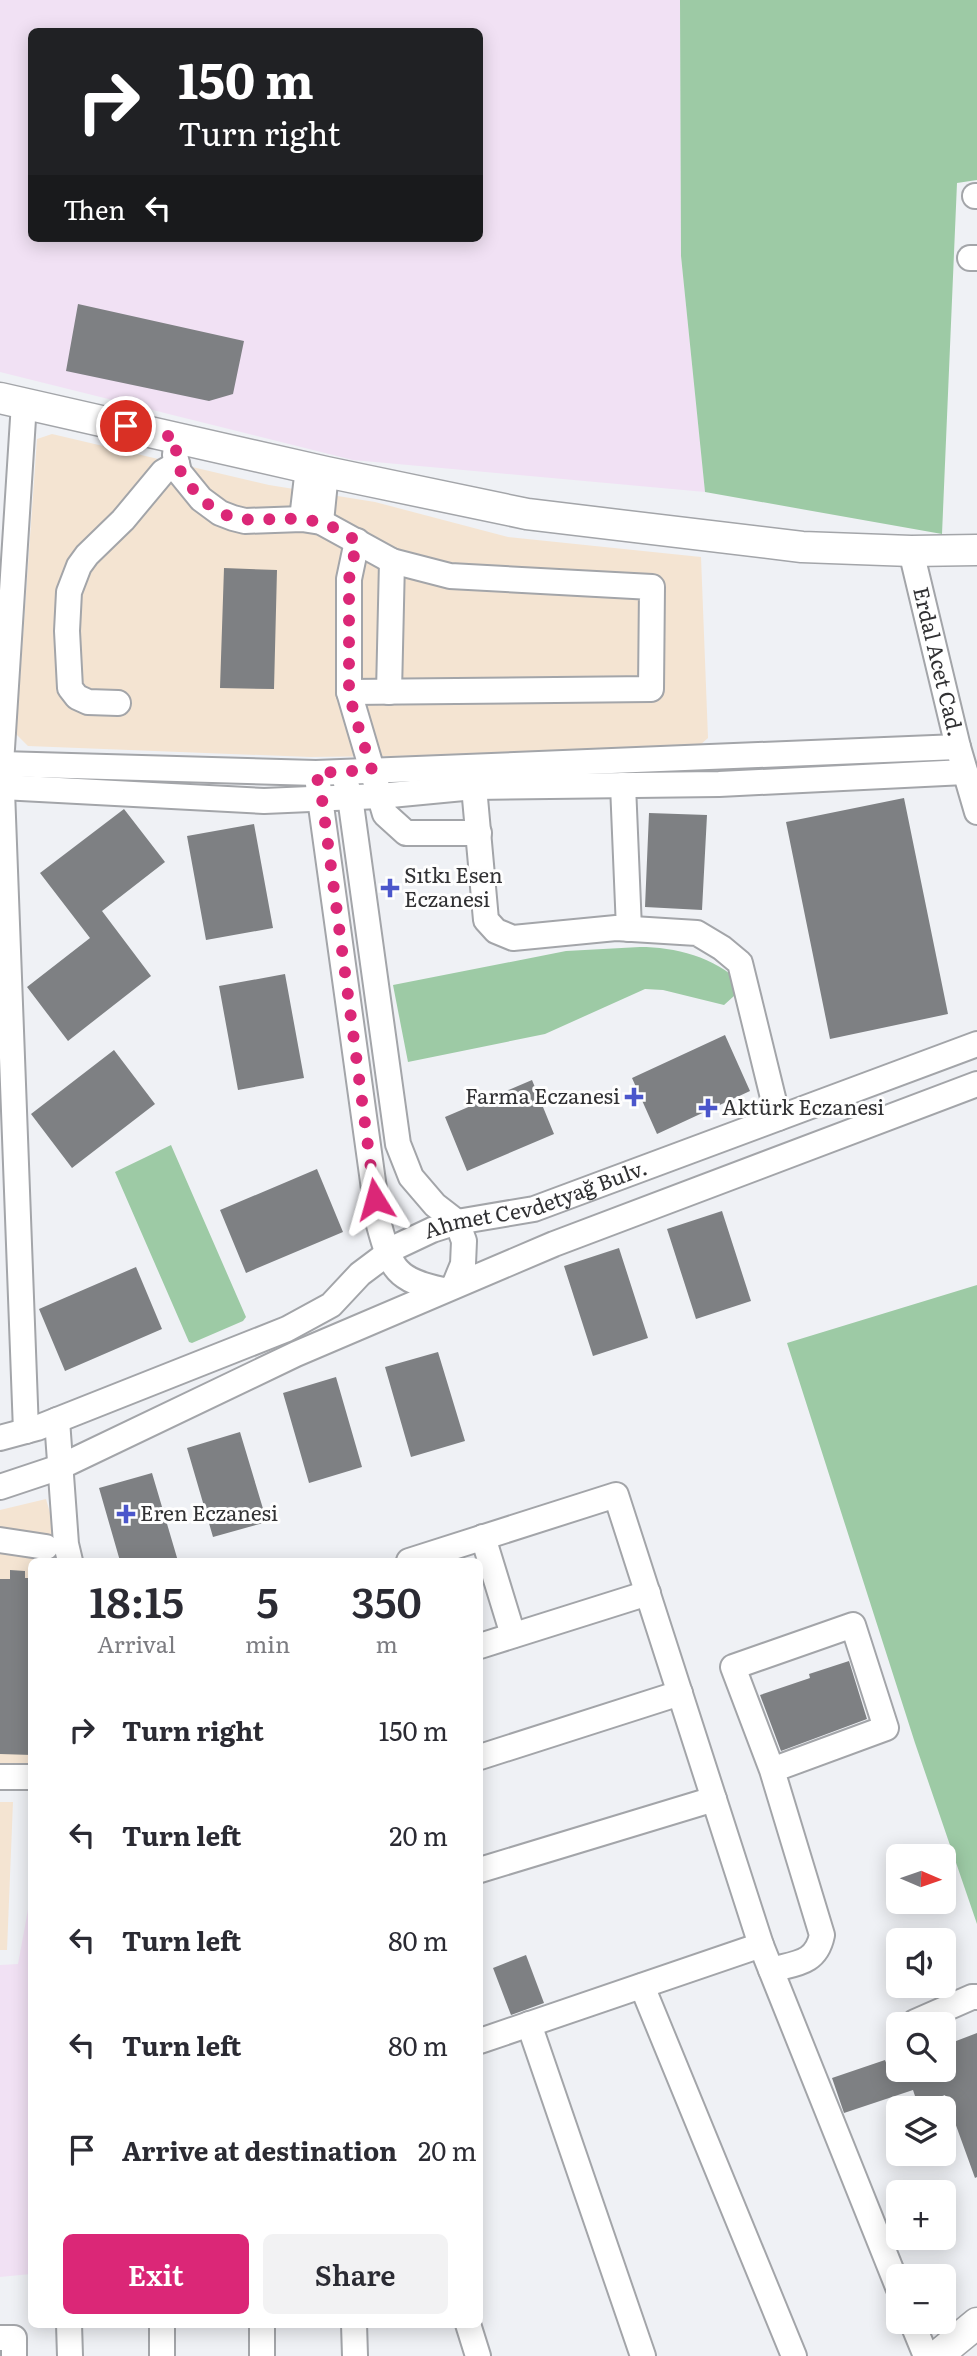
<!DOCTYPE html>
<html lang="en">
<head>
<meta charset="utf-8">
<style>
  body { margin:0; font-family:Literata,serif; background:#f2f2f3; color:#2b2b33; height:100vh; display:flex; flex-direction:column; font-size:26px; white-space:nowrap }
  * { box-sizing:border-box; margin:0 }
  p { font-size:23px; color:#7c7c81 }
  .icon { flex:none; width:38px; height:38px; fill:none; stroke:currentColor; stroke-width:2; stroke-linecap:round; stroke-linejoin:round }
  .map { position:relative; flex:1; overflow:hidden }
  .sheet { position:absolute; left:28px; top:1558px; width:455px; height:770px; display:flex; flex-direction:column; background:#fff; border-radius:10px; box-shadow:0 4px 18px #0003 }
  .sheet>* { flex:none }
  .top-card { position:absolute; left:28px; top:28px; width:455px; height:214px; border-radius:10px; box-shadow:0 4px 18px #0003; background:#202124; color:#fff; overflow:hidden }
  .needle { width:46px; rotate:92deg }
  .tools { position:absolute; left:886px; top:1844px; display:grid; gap:14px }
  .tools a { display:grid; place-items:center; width:70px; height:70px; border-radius:10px; background:#fff; box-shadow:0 4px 18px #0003; font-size:35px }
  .pin { position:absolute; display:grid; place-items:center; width:60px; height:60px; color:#fff; margin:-30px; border:4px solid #fff; border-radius:50%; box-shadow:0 2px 7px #0007 }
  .me { position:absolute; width:77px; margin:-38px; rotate:352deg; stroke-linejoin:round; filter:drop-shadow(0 0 5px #0008) }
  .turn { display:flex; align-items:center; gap:24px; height:147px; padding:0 35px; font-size:32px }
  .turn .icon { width:91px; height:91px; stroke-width:2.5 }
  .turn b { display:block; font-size:49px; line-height:60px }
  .then { display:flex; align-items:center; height:66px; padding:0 35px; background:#0003; gap:14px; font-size:26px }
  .eta { display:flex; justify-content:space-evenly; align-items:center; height:119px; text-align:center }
  .eta b { font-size:42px; font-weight:600; line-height:49px }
  .cta { display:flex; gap:14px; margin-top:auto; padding:14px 35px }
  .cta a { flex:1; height:80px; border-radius:10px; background:#db2777; color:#fff; font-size:28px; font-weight:600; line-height:80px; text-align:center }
  .cta a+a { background:#f2f2f3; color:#2b2b33 }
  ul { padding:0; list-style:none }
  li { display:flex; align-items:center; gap:21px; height:105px; padding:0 35px }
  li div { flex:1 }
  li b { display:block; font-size:26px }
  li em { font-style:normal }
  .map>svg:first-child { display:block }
  .industrial { fill:#f1e1f4; fill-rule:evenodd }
  .medical { fill:#f4e4d2 }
  .green { fill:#9dcaa5 }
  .building { fill:#7e8083 }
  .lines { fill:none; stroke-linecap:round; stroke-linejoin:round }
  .minor-casing { stroke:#a3a5a9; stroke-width:28 }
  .major-casing { stroke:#a3a5a9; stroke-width:33 }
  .minor { stroke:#fff; stroke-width:24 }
  .major { stroke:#fff; stroke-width:30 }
  .route { stroke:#db2777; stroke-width:12; stroke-dasharray:0 21.6 }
  .poi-dot { fill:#4b56cb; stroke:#fefefe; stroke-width:2.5 }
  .labels { text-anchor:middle; stroke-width:6; stroke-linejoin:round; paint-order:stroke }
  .street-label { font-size:21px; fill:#313133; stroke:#fefefe }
  .poi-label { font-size:21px; fill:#313133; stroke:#fefefe; text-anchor:start }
</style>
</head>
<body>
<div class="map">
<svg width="977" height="2356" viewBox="0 0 977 2356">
  <rect width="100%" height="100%" fill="#eff1f5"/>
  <!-- industrial -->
  <path class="industrial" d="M 0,0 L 680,0 L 681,256 L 705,492 L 353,460 L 0,372 ZM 32,32 L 480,32 L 480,238 L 32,238 Z
    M 29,1904 L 31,1904 L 31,2274 L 0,2277 L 0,1965 L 18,1964 Z"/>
  <!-- medical -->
  <path class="medical" d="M 52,434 L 269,485 L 375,502 L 508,537 L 701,557 L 708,738 L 692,752 L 310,757 L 28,746 L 16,734 L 37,439 Z
    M 46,1499 L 52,1520 L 54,1561 L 32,1561 L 31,1779 L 0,1778 L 0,1510 Z
    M 0,1802 L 13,1802 L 7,1950 L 0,1950 Z"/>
  <!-- green -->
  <path class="green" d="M 680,0 L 977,0 L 977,180 L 957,183 L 942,534 L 705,492 L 681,256 Z
    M 640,947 C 674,947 716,957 740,983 L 734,996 L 724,1005 L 663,990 L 645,989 L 545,1034 L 408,1062 L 393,985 L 566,951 Z
    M 171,1145 L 246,1317 L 243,1321 L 192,1343 L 189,1342 L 115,1172 Z
    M 977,1285 L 977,1924 L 915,1743 L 787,1343 Z"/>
  <!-- building -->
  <path class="building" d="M 78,304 L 244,341 L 233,394 L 209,401 L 66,371 Z
    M 224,568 L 277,570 L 274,689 L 220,688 Z
    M 904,798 L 948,1014 L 830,1039 L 786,822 Z
    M 124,809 L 165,862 L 102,911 L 151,976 L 68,1041 L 27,987 L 90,938 L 40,873 Z
    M 649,813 L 707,815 L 702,910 L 645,907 Z
    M 254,824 L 273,928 L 206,940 L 187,836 Z
    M 285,974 L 304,1078 L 238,1090 L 219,986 Z
    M 725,1035 L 750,1091 L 657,1134 L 632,1078 Z
    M 114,1050 L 155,1104 L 72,1168 L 31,1114 Z
    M 532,1080 L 554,1134 L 467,1171 L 445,1117 Z
    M 317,1169 L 343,1232 L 246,1273 L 220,1210 Z
    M 722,1211 L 751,1301 L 696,1319 L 667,1229 Z
    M 619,1248 L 648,1338 L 593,1356 L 564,1266 Z
    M 136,1267 L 162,1329 L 65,1371 L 39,1309 Z
    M 438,1352 L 465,1441 L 411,1457 L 385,1367 Z
    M 336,1377 L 362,1467 L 309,1483 L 283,1393 Z
    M 240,1432 L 267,1522 L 213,1537 L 187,1448 Z
    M 152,1473 L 178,1561 L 120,1561 L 99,1488 Z
    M 10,1570 L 25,1571 L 25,1578 L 32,1578 L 32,1755 L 0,1754 L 0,1579 L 10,1579 Z
    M 849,1661 L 867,1719 L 781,1751 L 760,1695 L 810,1678 L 809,1674 Z
    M 526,1955 L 544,2003 L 511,2015 L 493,1968 Z
    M 977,2033 L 977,2177 L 975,2178 L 945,2095 L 918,2105 L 913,2090 L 844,2113 L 832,2078 L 885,2060 L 889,2070 L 943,2070 L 943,2046 Z"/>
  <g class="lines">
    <defs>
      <g id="minor">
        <path d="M 975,196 L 977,196"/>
        <path d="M 970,258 L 977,258"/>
        <path d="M 24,403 L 1,764 L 26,1431"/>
        <path d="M 177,438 L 175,455 L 179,472 L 201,499 L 220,513 L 233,518 L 245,521 L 302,519 L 321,522 L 392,561 L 450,576 L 652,587 L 651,689 L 349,692"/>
        <path d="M 302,519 L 308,468"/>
        <path d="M 321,522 L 326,472"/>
        <path d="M 357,541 L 349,579 L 349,692 L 385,814 L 406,833 L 479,833"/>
        <path id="s1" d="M 911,551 L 958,747 L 977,812"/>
        <path d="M 389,692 L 392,561"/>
        <path d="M 118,703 L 88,702 L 77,697 L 70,688 L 67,631 L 69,592 L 79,566 L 87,555 L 123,520 L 163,472 L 177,464"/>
        <path d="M 1,764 L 316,773 L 958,747"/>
        <path d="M 346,783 L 350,797 L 398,1144 L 411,1177 L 435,1205 L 457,1222 L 464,1241 L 463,1264 L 454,1286"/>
        <path d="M 318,784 L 379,1225 C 391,1269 396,1280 443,1290"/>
        <path d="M 623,785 L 629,929"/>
        <path d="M 2,787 L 264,801 L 380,796 L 474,787 L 719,784 L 965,772"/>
        <path d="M 474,787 L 486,920 L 496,931 L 513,938 L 616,928 L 697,933 L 722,948 L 740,963 L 778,1118"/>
        <path d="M 57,1420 L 66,1544 L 70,1561"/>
        <path id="s2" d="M 0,1438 L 37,1428 L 287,1329 L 331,1305 L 360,1274 L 396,1247 L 432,1230 L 457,1222 L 534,1209 L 977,1044"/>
        <path d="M 0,1487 L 60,1467 L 296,1354 L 554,1244 L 977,1084"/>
        <path d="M 483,1537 L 513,1635"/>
        <path d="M 0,1540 L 46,1547"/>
        <path d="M 409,1561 L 616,1495 L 761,1945 L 898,2287"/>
        <path d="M 480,1646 L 648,1593"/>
        <path d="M 480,1757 L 680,1693"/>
        <path d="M 0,1777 L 32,1777"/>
        <path d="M 480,1870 L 714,1799"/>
        <path d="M 771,1970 C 796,1963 816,1964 822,1935 L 772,1770 L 733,1667 L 853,1625 L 886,1728 L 772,1770"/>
        <path d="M 642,1986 L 794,2356"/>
        <path d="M 915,2022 L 972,1997 L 977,1997"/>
        <path d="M 529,2024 L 643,2356"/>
        <path d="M 480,2041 L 761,1945"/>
        <path d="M 912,2322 L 926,2356"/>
        <path d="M 69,2324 L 70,2356"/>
        <path d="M 354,2324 L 355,2356"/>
        <path d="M 468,2324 L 478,2356"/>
        <path d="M 0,2338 L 14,2338 L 14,2356"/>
        <path d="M 162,2356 L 162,2324"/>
        <path d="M 262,2356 L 262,2324"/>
      </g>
      <path id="major" d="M 0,398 L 326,472 L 527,514 L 802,547 L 911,551 L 977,550
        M 937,2356 L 977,2323"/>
    </defs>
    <!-- minor casing -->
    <use href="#minor" class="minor-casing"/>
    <!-- major casing -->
    <use href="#major" class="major-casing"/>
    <!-- minor -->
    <use href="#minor" class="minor"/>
    <!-- major -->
    <use href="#major" class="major"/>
  </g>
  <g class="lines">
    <!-- route -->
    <path class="route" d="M 126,426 L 177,438 C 174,459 178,472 192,488 C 234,539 265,510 318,522 C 332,525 345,534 357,541 L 349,579 L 349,692 L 354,713 L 372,770 L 316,773 L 322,799 L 375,1199"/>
  </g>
  <!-- markers -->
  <g class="poi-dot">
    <path d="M386.5 877.5h7v7h7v7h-7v7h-7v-7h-7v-7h7z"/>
    <path d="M630.5 1086.5h7v7h7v7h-7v7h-7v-7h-7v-7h7z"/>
    <path d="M704.5 1097.5h7v7h7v7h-7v7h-7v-7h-7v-7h7z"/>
    <path d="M122.5 1503.5h7v7h7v7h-7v7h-7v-7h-7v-7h7z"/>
  </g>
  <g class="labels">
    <!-- street labels -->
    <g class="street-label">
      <text dy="7" stroke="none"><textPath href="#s1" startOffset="114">Erdal Acet Cad.</textPath></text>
      <text dy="7" stroke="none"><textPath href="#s2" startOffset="593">Ahmet Cevdetyağ Bulv.</textPath></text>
    </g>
    <!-- poi labels -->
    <g class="poi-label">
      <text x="404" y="883">Sıtkı Esen<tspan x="404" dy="24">Eczanesi</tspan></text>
      <text x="620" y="1104" text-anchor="end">Farma Eczanesi</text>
      <text x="722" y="1115">Aktürk Eczanesi</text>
      <text x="140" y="1521">Eren Eczanesi</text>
    </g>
  </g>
</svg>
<div class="tools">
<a><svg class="needle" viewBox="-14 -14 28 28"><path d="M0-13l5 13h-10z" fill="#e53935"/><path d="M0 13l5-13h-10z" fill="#7c7c81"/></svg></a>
<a><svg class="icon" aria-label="sound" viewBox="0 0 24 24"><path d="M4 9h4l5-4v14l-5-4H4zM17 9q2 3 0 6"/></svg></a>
<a><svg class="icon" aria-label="search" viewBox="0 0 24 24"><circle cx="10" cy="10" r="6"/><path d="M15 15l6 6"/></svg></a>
<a><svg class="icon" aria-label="layers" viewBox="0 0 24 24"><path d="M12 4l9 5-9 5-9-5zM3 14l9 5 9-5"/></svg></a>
<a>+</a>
<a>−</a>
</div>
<div class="pin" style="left:126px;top:426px;background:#d93025"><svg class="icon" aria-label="arrive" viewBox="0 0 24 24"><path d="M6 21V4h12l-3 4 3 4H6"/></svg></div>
<svg class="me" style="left:375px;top:1199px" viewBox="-20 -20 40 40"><path d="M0-17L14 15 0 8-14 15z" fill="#db2777" stroke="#fff" stroke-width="4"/></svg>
<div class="top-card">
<div class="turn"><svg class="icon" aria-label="right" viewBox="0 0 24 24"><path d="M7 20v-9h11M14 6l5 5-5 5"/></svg><div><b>150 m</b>Turn right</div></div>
<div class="then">Then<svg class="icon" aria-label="left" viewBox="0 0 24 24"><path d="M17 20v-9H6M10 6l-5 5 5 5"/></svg></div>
</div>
<section class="sheet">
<div class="eta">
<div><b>18:15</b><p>Arrival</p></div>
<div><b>5</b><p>min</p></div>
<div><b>350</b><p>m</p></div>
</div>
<ul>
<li><svg class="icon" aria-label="right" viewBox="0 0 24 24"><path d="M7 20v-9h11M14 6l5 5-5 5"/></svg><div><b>Turn right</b></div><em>150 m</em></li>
<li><svg class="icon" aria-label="left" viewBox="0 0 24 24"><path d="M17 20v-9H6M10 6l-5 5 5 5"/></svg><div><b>Turn left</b></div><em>20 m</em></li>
<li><svg class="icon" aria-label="left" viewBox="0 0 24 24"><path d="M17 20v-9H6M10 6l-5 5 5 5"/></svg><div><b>Turn left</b></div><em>80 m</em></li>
<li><svg class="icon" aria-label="left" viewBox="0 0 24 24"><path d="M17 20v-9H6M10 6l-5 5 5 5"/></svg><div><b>Turn left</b></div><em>80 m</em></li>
<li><svg class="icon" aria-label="arrive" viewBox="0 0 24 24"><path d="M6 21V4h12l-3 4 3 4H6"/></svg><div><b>Arrive at destination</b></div><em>20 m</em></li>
</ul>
<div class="cta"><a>Exit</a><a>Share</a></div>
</section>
</div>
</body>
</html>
